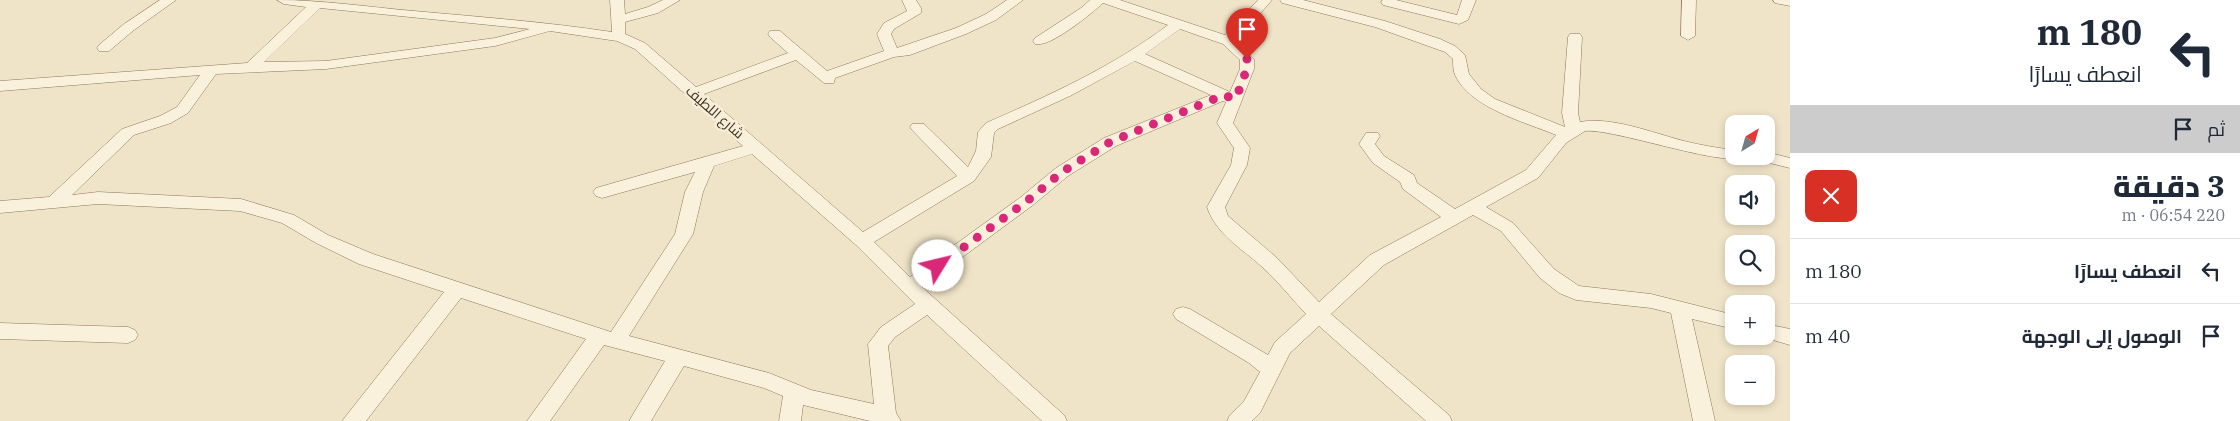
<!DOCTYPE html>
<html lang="ar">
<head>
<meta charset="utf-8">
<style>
  body { margin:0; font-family:"IBM Plex Serif",Cairo,serif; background:#f2f2f3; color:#1f2937; direction:rtl; height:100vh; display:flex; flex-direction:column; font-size:19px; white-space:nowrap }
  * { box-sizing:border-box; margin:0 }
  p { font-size:16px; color:#747a83 }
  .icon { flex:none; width:28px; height:28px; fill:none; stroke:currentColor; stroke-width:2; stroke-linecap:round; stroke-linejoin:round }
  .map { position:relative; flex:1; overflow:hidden; direction:ltr }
  .drawer { display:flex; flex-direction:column; background:#fff; width:450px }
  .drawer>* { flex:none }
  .guide { background:#fff; color:#1f2937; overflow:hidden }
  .needle { width:32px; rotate:37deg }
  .buttons { position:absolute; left:1725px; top:115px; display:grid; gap:10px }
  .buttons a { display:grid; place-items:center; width:50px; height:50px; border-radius:10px; background:#fff; box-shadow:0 2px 8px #0003; font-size:25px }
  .pin { position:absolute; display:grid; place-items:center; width:42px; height:42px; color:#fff; margin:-51px -21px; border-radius:50% 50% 50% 0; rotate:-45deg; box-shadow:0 0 5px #0007 }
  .pin .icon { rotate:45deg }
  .me { position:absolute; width:55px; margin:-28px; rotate:54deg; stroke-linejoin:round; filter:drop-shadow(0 0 4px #0008) }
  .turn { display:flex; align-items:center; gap:18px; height:105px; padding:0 15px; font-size:22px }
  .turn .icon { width:65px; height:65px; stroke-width:2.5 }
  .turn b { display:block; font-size:35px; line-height:42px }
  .then { display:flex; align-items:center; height:48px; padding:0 15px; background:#0003; gap:10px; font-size:19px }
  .round { display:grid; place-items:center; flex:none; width:52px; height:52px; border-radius:10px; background:#f2f2f3 }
  .head { display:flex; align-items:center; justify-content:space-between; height:85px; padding:0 15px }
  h1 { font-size:30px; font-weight:800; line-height:38px }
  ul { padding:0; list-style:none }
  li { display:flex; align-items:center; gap:15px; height:65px; padding:0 15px; border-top:1px solid #e0e1e3 }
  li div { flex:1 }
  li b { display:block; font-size:19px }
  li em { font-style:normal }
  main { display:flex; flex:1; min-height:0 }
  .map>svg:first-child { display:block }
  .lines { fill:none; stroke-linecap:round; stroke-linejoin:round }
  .minor-casing { stroke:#8d765c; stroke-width:1 }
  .minor { fill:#faf1dc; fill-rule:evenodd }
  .route { stroke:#db2777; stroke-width:9; stroke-dasharray:0 16.2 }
  .labels { text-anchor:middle; stroke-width:5; stroke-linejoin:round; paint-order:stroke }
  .street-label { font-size:14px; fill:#3d2e20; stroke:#f7eed8 }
</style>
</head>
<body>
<main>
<section class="drawer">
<div class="guide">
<div class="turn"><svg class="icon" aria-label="left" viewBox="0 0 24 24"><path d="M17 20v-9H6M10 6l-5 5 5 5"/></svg><div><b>180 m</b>انعطف يسارًا</div></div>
<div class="then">ثم<svg class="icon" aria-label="arrive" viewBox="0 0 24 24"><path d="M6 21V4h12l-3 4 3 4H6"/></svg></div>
</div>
<div class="head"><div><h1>3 دقيقة</h1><p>220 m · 06:54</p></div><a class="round" style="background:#d93025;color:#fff"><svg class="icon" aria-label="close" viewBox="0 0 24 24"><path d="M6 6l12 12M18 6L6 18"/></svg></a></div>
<ul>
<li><svg class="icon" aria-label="left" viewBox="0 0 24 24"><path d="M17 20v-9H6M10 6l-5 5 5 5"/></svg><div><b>انعطف يسارًا</b></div><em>180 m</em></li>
<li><svg class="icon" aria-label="arrive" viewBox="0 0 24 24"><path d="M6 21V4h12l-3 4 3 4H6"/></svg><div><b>الوصول إلى الوجهة</b></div><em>40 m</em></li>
</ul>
</section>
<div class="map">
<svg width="1790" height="421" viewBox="0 0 1790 421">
  <rect width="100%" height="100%" fill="#f0e4c8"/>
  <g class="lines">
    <defs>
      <path id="minor" d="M 160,0 L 176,0 L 134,30 L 109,51 L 99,51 L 97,48 L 99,45 L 124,24 Z
        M 277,0 C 324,0 367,7 414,11 C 480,17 546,22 612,32 L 610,0 L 624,0 L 625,14 L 648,7 L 663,0 L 680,0 L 658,13 L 625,22 L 625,34 L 645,43 L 696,87 L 788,53 L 770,37 L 768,34 L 770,31 L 780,31 L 827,71 L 884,51 L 877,34 L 884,23 L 907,11 L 902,0 L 916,0 L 921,8 L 921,13 L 894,29 L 891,34 L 897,48 L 956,28 L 986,14 L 1007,0 L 1023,0 L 996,20 L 966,34 L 910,55 L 894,57 L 835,78 L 834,83 L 824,83 L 796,60 L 704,94 L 863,232 L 957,176 L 912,130 L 910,127 L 912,124 L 924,124 L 968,167 L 976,151 L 978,132 L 986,123 C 1050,95 1112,67 1168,25 L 1103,3 C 1091,14 1050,48 1035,44 L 1033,41 L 1035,38 L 1081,8 L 1090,0 L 1120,0 L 1225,35 L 1258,0 L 1272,0 L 1236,41 L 1254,59 L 1254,69 L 1233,123 L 1250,148 L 1247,165 L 1225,207 L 1228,216 L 1276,257 L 1319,302 L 1370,255 L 1441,217 L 1403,189 L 1400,182 L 1373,163 L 1359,144 L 1366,133 L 1378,133 L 1380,136 L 1375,144 L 1384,156 L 1414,175 L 1417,183 L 1455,209 L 1526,170 L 1556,135 C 1525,122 1470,108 1455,75 C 1453,70 1453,64 1453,59 L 1445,52 L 1375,27 L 1282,3 L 1280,0 L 1303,0 L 1385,21 L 1440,39 L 1455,46 L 1465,55 L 1469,74 L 1481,89 L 1495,99 L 1565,127 L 1562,113 L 1568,37 L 1570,34 L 1580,34 L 1582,37 L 1578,113 L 1580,122 C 1611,116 1653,133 1684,141 C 1700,145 1717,148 1734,150 L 1734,156 L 1741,156 C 1729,169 1613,128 1585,131 L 1566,143 L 1538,178 L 1486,207 L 1513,223 L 1554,269 L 1579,286 L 1651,294 L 1734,315 L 1734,329 L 1692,319 L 1715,421 L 1693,421 L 1671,313 L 1651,308 L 1576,300 L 1559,293 L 1540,278 L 1501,231 L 1473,215 L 1384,265 L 1331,314 L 1449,415 L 1452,421 L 1426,421 L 1319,326 L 1290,353 L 1260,413 L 1252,421 L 1227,421 L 1230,415 L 1244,401 L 1260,372 L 1249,363 L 1176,319 L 1173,314 L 1176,309 L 1183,307 L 1190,309 L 1268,355 L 1275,342 L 1306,314 C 1291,298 1277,280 1261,266 C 1241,248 1216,234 1207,207 L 1231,165 L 1234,148 L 1217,123 L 1226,102 L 1223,101 L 1116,146 L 1068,176 L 1033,205 L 922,287 L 1064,415 L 1067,421 L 1042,421 L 927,315 L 895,337 L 888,346 L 896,413 L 901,421 L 870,421 L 803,405 L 801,421 L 779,421 L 783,396 L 764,388 L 684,366 L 651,421 L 629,421 L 665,361 L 604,345 L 550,421 L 527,421 L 586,339 L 461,298 L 366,421 L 342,421 L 444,292 L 359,264 L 316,243 L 282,223 L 240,211 L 98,204 L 0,213 L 0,201 L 49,197 L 122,129 L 160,116 L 177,107 L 200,75 L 0,91 L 0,81 L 247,63 L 306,7 L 284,4 ZM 320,8 L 530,29 L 495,38 L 326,61 L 264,62 ZM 1180,29 L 1223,44 L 1240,60 L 1240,69 L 1230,92 L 1145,54 ZM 550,31 L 617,41 L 635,49 L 743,146 L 596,188 L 593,192 L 596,196 L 602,198 L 695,172 L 685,192 L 675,234 L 611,332 L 373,254 L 328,235 L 294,215 L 241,199 L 98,192 L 72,195 L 134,135 L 171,123 L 188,113 L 216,74 L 326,69 L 495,46 ZM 1135,61 L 1211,95 L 1104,138 L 1056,168 L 1021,197 L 910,277 L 874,242 L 974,181 L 991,157 L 994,133 L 998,129 L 1070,96 ZM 752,154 L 856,245 L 915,304 L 881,327 L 868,344 L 874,404 L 811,390 L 769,373 L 629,336 L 693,234 L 703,192 L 714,166 Z
        M 1383,0 L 1396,0 L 1457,15 L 1462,0 L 1476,0 L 1468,20 L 1459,24 L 1383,5 L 1381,2 Z
        M 1682,0 L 1696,0 L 1695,36 L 1688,40 L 1681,36 Z
        M 1773,0 L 1790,0 L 1790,6 L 1775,3 Z
        M 1766,152 L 1790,158 L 1790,168 L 1757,160 L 1755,156 L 1766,156 Z
        M 0,323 L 128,327 L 135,330 L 138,335 L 135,340 L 128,343 L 0,339 Z
        M 1766,324 L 1790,329 L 1790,345 L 1759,336 L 1766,336 Z"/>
    </defs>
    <!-- minor casing -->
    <use href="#minor" class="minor-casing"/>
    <!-- minor -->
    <use href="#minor" class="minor"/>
  </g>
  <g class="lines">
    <!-- route -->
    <path class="route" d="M 938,266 L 1027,201 L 1062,172 L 1110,142 L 1224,95 L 1234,99 C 1242,87 1246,74 1247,59"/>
  </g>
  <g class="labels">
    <!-- street labels -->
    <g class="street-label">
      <text transform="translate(715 112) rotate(41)" y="5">شارع اللطيف</text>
    </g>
  </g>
</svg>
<div class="buttons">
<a><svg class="needle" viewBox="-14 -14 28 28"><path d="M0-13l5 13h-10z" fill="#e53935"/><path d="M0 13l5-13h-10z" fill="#747a83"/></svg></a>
<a><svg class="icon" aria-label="sound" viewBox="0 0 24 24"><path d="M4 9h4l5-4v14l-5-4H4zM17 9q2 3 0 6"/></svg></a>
<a><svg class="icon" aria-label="search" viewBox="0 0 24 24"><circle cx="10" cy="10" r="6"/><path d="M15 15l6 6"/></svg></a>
<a>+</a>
<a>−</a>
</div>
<div class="pin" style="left:1247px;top:59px;background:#d93025"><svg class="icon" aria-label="arrive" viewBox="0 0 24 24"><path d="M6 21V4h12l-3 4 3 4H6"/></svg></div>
<svg class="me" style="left:938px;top:266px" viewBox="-20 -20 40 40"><circle r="19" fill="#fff"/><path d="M0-13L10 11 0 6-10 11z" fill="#db2777"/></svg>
</div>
</main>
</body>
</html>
